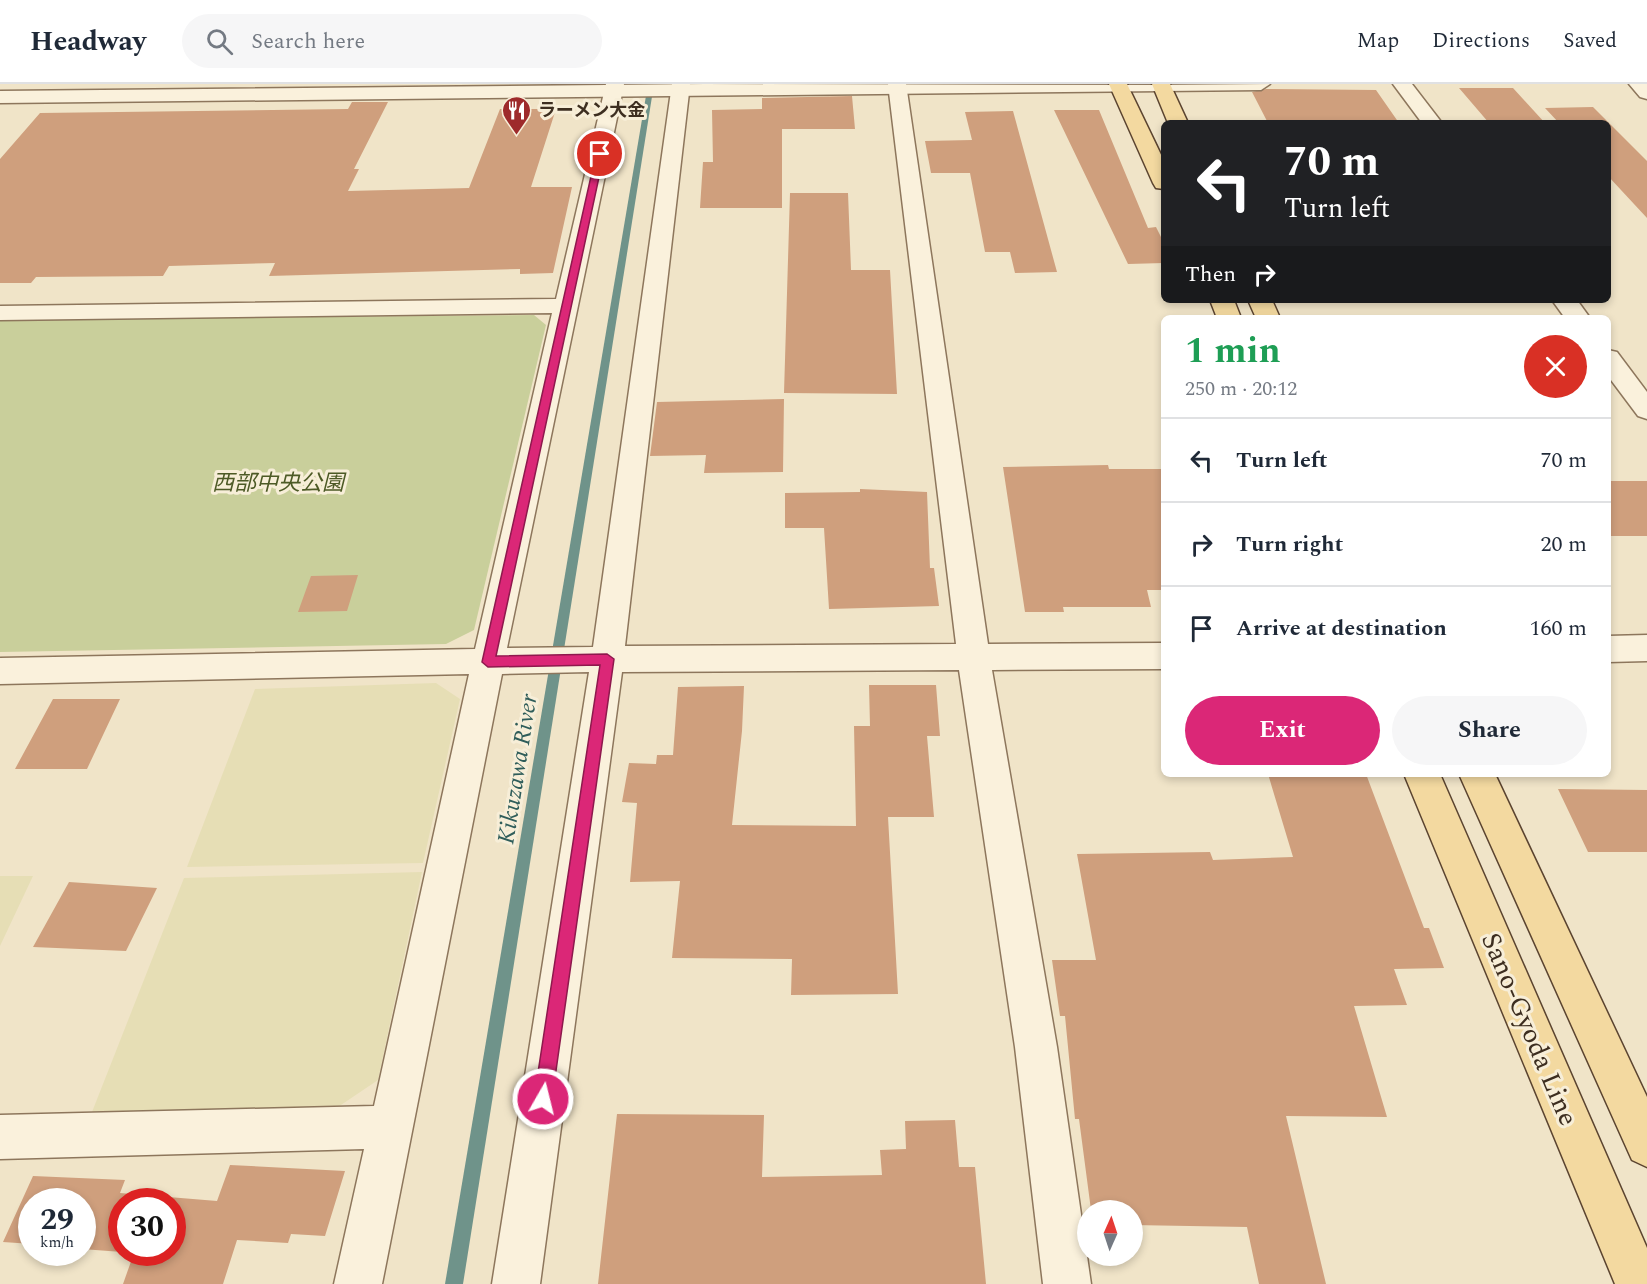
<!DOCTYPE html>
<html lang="en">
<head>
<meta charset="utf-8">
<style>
  body { margin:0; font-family:Spectral,"Noto Sans JP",serif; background:#f6f6f7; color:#1f2937; height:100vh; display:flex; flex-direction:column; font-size:22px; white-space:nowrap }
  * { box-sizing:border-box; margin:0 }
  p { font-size:20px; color:#747a83 }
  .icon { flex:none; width:33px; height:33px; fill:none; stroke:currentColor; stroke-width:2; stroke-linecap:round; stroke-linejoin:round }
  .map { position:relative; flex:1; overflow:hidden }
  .details { position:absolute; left:1161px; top:231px; width:450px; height:462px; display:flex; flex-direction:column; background:#fff; border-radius:9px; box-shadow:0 3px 9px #0003 }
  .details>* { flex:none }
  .hud { position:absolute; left:1161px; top:36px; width:450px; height:183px; border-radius:9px; box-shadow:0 3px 9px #0003; background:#202124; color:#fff; overflow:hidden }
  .needle { width:39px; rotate:3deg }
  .fabs { position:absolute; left:1077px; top:1116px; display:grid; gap:12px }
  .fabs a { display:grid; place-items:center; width:66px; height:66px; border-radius:50%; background:#fff; box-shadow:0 3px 9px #0003; font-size:30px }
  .speed { position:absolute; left:18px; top:1104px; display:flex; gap:12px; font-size:30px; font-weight:700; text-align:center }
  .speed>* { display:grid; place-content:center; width:78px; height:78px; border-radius:50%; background:#fff; box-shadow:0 3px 9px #0003; line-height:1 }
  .speed small { font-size:15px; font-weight:400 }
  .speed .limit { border:9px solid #d22; background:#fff; color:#111 }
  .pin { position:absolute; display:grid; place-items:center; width:51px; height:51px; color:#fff; margin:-26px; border:3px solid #fff; border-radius:50%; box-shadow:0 2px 6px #0007 }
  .me { position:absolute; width:66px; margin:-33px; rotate:8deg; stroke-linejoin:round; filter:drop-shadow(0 0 4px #0008) }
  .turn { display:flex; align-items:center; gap:21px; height:126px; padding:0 24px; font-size:27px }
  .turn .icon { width:78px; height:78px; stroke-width:2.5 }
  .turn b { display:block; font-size:42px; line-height:51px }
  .then { display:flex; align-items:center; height:57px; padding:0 24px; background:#0003; gap:12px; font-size:22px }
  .round { display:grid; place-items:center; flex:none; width:63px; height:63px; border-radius:32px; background:#f6f6f7 }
  .overview { display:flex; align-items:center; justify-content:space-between; height:102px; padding:0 24px }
  h1 { font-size:36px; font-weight:700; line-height:45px; color:#1e9e55 }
  .action { display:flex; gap:12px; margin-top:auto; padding:12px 24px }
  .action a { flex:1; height:69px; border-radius:36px; background:#db2777; color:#fff; font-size:24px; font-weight:700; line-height:69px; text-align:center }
  .action a+a { background:#f6f6f7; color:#1f2937 }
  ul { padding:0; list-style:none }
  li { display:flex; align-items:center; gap:18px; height:84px; padding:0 24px; border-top:2px solid #e0e1e3 }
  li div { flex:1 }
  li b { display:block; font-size:22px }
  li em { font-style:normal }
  header { display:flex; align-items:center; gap:36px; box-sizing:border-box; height:84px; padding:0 30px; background:#fff; border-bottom:2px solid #e0e1e3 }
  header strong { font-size:28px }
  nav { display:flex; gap:33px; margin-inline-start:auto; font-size:21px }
  .search { width:420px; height:54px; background:#f6f6f7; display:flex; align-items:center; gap:15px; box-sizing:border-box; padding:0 21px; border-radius:33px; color:#747a83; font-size:22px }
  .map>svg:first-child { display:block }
  .farmland { fill:#e6deb5 }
  .green { fill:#c9cf9b }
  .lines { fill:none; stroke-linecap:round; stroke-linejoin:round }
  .stream { fill:#6f938a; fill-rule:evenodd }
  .building { fill:#cf9f7d }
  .minor-casing { stroke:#8d765c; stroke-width:3 }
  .tertiary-casing { stroke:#8d765c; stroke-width:3 }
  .primary-casing { stroke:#5b4430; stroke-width:3 }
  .minor { fill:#faf1dc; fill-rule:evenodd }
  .tertiary { fill:#faf1dc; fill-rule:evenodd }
  .primary { fill:#f3d9a0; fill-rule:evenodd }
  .route { fill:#db2777; stroke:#8e194d; stroke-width:1.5 }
  .labels { text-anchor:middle; stroke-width:6; stroke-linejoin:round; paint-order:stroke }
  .far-poi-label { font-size:18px; font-weight:bold; fill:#3d2e20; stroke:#f7eed8; text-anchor:start }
  .park-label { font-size:22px; font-style:italic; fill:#4d5a26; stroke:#f7eed8 }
  .water-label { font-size:24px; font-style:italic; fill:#2f5d5a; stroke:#f7eed8 }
  .near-street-label { font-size:27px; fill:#3d2e20; stroke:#f7eed8 }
</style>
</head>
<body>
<header>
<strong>Headway</strong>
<div class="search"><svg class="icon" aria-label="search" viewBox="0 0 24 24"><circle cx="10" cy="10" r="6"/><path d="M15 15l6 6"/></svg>Search here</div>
<nav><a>Map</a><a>Directions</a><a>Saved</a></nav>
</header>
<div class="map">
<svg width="1647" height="1200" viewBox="0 0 1647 1200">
  <rect width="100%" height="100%" fill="#f0e4c8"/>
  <!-- farmland -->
  <path class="farmland" d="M 436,599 L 460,615 L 423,779 L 187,783 L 255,605 Z
    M 422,788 L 378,996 L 335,1025 L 92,1028 L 184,794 Z
    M 0,792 L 33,792 L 0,862 Z"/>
  <!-- green -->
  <path class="green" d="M 534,231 L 546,241 L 474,546 L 446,560 L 0,568 L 0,236 Z"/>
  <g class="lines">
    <!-- stream -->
    <path class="stream" d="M 648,0 L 654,0 L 463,1200 L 445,1200 Z"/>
  </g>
  <!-- building -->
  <path class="building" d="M 1459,4 L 1513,4 L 1545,39 L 1489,39 Z
    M 1266,5 L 1376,6 L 1399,39 L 1268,39 L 1252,8 Z
    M 852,12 L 855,45 L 782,45 L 782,124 L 700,124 L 703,78 L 713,78 L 712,26 L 762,25 L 762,14 Z
    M 352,18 L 388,18 L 354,85 L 359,85 L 348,107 L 469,104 L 500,25 L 556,25 L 531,103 L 572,103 L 553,189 L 520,190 L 520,185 L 269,192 L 275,179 L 169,182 L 163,192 L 36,193 L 31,199 L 0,199 L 0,75 L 40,29 L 348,25 Z
    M 1593,23 L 1647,77 L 1647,134 L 1608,92 L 1608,39 L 1559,39 L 1545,24 Z
    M 1054,26 L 1099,26 L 1148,144 L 1156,143 L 1164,159 L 1164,179 L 1128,180 Z
    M 1013,27 L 1057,188 L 1015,189 L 1010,168 L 985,168 L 970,89 L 931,89 L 925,57 L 972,56 L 965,28 Z
    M 790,109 L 848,109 L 851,186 L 890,186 L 897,310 L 784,309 Z
    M 784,315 L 783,388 L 704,389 L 706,371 L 650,372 L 657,318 Z
    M 1108,381 L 1109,385 L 1164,385 L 1164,506 L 1147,506 L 1151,523 L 1063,523 L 1064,528 L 1025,528 L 1003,383 Z
    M 1608,397 L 1647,397 L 1647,452 L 1608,452 Z
    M 860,405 L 927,408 L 930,484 L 934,484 L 939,522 L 829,525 L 824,444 L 785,444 L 785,409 L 860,408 Z
    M 358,491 L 347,527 L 298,528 L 311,492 Z
    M 869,601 L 936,601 L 940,652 L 927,652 L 934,733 L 888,733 L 898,910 L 791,911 L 792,875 L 672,874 L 680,797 L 630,798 L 637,719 L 622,718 L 629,679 L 656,680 L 657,671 L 673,671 L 678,603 L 744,602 L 742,647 L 732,741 L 856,742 L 854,642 L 870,642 Z
    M 53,615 L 120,615 L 87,685 L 15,685 Z
    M 1268,690 L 1366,690 L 1424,844 L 1429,844 L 1444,884 L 1394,885 L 1407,921 L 1354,922 L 1387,1033 L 1286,1032 L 1326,1200 L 1259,1200 L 1247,1143 L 1132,1141 L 1132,1126 L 1091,1126 L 1079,1035 L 1075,1035 L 1065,932 L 1060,932 L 1052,876 L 1096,876 L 1077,770 L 1210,768 L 1213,776 L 1293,773 Z
    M 1558,705 L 1647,706 L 1647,768 L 1588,768 Z
    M 69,798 L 157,804 L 126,867 L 33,863 Z
    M 617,1030 L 764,1031 L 762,1093 L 882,1091 L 880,1066 L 906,1065 L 905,1037 L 955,1036 L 959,1083 L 975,1083 L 986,1200 L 598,1200 Z
    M 230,1081 L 345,1087 L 325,1152 L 291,1150 L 288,1159 L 237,1156 L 223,1200 L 123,1200 L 134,1169 L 125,1168 L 172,1168 L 172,1118 L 122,1118 L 122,1168 L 82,1165 L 82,1118 L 32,1118 L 32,1160 L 3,1158 L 33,1092 L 125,1096 L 120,1109 L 217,1117 Z"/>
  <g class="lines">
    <defs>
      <path id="minor" d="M 606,0 L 624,0 L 507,564 L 593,563 L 672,0 L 690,0 L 625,562 L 956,560 L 888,0 L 906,0 L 988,560 L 1164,559 L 1164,585 L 992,586 L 1057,963 L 1091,1200 L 1043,1200 L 1015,963 L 959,586 L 622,588 L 540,1200 L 492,1200 L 589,588 L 502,590 L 382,1200 L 334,1200 L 364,1065 L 0,1075 L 0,1031 L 374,1022 L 469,590 L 0,600 L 0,574 L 475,565 L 552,229 L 0,236 L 0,222 L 556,215 Z
        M 1270,0 L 1261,6 L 1162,7 L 1153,1 Z
        M 1393,0 L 1412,0 L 1442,39 L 1422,39 Z
        M 1552,216 L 1577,216 L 1590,234 L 1565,234 Z
        M 1608,266 L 1617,268 L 1647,308 L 1647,335 L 1638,332 L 1608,292 Z
        M 1647,551 L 1647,577 L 1608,578 L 1608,552 Z"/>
      <path id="tertiary" d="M 705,0 L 1171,1 L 1162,7 L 0,19 L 0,7 Z
        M 1629,0 L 1647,0 L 1647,15 L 1640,13 Z"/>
      <path id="primary" d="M 1109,0 L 1127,0 L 1164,77 L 1164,105 L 1156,104 L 1153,99 Z
        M 1152,0 L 1170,0 L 1188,39 L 1168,39 Z
        M 1210,216 L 1234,216 L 1241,234 L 1217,234 Z
        M 1248,216 L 1272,216 L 1280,234 L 1256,234 Z
        M 1404,690 L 1440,690 L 1647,1164 L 1647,1200 L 1615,1200 Z
        M 1459,690 L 1495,690 L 1647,1013 L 1647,1083 L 1632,1076 Z"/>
    </defs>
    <!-- minor casing -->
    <use href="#minor" class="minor-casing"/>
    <!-- tertiary casing -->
    <use href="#tertiary" class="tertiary-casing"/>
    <!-- primary casing -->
    <use href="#primary" class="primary-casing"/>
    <!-- minor -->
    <use href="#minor" class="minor"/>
    <!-- tertiary -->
    <use href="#tertiary" class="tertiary"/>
    <!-- primary -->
    <use href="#primary" class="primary"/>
  </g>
  <!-- route -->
  <path class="route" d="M 600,68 L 604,70 L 496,572 L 607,570 L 614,575 L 552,1015 L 549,1021 L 543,1024 L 537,1021 L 534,1015 L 600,581 L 488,583 L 482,578 L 596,70 Z"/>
  <!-- icons -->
  <defs>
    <symbol id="restaurant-pin" viewBox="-11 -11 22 30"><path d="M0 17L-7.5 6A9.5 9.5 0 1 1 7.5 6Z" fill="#9e2a2b" stroke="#f7eed8"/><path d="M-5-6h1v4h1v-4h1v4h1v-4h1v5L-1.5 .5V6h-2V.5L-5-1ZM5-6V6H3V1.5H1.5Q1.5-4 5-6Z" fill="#fff"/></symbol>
  </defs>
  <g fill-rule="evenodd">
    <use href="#restaurant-pin" x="500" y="10" width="33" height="45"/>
  </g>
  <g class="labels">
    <!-- far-poi labels -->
    <g class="far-poi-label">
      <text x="538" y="32">ラーメン大金</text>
    </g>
    <!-- park labels -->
    <g class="park-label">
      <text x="278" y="406">西部中央公園</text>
    </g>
    <!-- water labels -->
    <g class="water-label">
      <text transform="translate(517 685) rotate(-81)" y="8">Kikuzawa River</text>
    </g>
    <!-- near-street labels -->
    <g class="near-street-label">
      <text transform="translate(1530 945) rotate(67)" y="9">Sano-Gyoda Line</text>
    </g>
  </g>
</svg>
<div class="fabs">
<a><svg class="needle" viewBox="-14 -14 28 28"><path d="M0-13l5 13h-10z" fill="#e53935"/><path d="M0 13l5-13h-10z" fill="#747a83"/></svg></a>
</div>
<div class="speed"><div>29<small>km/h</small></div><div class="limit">30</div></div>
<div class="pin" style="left:600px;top:70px;background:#d93025"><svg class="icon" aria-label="arrive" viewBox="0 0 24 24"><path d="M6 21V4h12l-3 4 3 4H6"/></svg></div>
<svg class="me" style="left:543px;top:1015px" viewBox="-20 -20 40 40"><circle r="17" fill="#db2777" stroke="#fff" stroke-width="3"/><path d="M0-11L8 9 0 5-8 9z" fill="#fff"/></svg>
<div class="hud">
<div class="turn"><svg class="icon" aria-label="left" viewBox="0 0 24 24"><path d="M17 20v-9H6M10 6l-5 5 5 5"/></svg><div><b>70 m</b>Turn left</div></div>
<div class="then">Then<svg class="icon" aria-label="right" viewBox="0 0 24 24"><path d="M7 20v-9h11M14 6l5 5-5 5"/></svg></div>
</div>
<section class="details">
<div class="overview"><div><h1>1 min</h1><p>250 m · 20:12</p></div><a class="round" style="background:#d93025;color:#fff"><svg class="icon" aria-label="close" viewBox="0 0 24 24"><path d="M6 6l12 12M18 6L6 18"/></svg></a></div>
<ul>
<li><svg class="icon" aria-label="left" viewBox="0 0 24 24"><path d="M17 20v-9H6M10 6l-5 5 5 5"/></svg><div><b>Turn left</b></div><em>70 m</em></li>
<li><svg class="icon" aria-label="right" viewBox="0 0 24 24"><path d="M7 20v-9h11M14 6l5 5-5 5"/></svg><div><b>Turn right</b></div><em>20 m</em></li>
<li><svg class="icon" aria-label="arrive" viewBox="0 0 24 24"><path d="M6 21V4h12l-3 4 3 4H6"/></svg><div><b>Arrive at destination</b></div><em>160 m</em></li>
</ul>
<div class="action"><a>Exit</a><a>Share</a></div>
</section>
</div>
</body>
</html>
